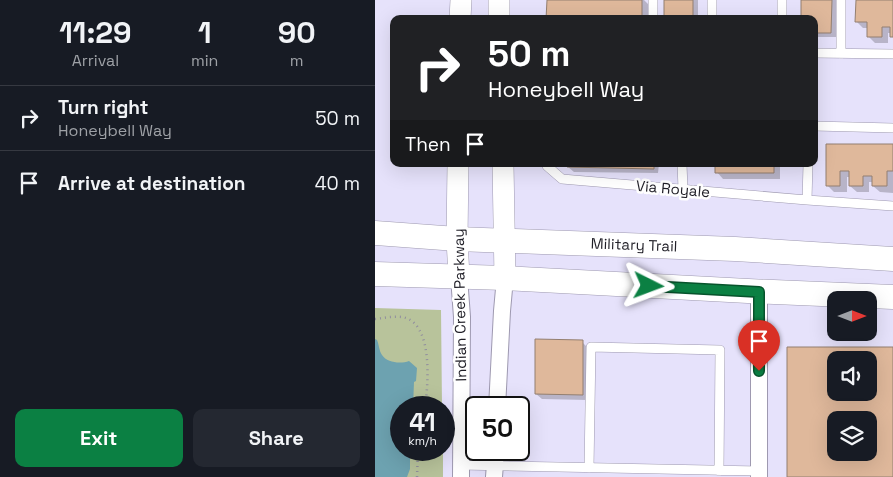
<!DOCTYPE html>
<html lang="en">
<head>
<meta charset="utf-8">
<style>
  body { margin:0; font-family:"Space Grotesk",sans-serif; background:#242831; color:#f1f3f6; height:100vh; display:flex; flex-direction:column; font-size:19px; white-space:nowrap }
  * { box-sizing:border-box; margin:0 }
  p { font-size:16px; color:#9ea1a6 }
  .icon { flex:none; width:28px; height:28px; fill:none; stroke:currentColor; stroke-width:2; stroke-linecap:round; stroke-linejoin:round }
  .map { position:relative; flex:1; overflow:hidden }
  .side { display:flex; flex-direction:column; background:#171b24; width:375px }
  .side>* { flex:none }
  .top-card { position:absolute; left:15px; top:15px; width:428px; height:152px; border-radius:10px; box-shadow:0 5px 20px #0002; background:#202124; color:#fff; overflow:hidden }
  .needle { width:32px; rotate:90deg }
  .buttons { position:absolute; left:452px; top:291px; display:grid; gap:10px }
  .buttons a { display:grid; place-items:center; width:50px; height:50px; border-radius:10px; background:#171b24; box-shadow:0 5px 20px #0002; font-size:25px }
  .speed { position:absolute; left:15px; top:396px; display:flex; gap:10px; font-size:25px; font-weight:700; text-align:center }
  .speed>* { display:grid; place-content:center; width:65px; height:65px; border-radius:50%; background:#171b24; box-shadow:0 5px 20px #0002; line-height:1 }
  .speed small { font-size:12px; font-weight:400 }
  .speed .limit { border:2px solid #111; border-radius:8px; background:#fff; color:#111 }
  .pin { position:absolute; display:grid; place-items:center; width:42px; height:42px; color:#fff; margin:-51px -21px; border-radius:50% 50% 50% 0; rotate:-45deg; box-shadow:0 0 5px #0007 }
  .pin .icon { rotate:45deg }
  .me { position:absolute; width:55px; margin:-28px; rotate:93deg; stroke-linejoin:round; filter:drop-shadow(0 0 4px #0008) }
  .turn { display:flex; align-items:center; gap:18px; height:105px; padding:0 15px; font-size:22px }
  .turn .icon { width:65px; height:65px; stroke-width:2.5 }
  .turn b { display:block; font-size:35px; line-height:42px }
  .then { display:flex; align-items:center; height:48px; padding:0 15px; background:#0003; gap:10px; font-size:19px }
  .eta { display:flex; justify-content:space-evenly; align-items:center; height:85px; text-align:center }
  .eta b { font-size:30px; font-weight:600; line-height:35px }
  .cta { display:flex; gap:10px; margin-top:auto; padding:10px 15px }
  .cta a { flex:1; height:58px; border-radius:10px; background:#0b8043; color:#fff; font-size:20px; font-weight:600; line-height:58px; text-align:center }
  .cta a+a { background:#242831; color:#f1f3f6 }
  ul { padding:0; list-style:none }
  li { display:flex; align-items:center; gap:15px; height:65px; padding:0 15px; border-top:1px solid #363941 }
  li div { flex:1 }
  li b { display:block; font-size:19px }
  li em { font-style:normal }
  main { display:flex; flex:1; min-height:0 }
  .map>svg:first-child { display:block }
  .green { fill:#b8c39b }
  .water { fill:#6da2b0 }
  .shadow { fill:#0003; fill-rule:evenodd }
  .building { fill:#dfb89b; stroke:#937f70; fill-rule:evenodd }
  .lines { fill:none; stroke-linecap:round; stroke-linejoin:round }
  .service-casing { stroke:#9e99b0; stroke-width:10 }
  .minor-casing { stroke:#9e99b0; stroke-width:18 }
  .tertiary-casing { stroke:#9e99b0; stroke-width:22 }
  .secondary-casing { stroke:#9e99b0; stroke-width:25 }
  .path { stroke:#908d9e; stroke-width:2.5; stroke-dasharray:1 4; stroke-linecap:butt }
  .service { stroke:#fff; stroke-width:9 }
  .minor { stroke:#fff; stroke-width:16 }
  .tertiary { stroke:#fff; stroke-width:21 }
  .secondary { stroke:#fff; stroke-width:24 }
  .route-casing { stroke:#07532c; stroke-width:12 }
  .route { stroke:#0b8043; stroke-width:9 }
  .labels { text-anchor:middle; stroke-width:5; stroke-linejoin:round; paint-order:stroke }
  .street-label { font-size:15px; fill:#201f27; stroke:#fff }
</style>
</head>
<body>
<main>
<section class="side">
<div class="eta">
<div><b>11:29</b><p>Arrival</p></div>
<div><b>1</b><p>min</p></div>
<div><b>90</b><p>m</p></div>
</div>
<ul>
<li><svg class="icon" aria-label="right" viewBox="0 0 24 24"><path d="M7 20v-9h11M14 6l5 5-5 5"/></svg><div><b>Turn right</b><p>Honeybell Way</p></div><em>50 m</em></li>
<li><svg class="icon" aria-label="arrive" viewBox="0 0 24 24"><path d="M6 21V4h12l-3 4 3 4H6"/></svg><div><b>Arrive at destination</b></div><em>40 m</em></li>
</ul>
<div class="cta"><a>Exit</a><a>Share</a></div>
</section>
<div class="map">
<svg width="518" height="477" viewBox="0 0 518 477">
  <rect width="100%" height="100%" fill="#e6e2fb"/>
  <!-- green -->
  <path class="green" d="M 0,308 L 66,310 L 67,407 L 26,408 L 26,450 L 68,450 L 68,477 L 0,477 Z"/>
  <!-- water -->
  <path class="water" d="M 0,339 L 2,340 C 4,344 4,351 7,355 C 12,363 26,364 34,361 L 42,368 L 41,381 L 39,382 L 38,407 L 26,408 L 26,450 L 35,450 L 35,469 L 32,477 L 0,477 Z"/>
  <!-- shadow -->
  <path class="shadow" d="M 173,0 L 269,0 L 274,5 L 274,19 L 173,19 Z
    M 290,0 L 323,0 L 323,19 L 290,19 Z
    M 428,0 L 461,0 L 461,37 L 439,37 L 439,19 Z
    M 482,0 L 518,0 L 518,38 L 516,33 L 513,33 L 513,43 L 500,43 L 493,36 L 493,28 L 488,28 L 482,22 Z
    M 452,145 L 518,146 L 518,193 L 505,192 L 498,186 L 498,182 L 494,182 L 494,192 L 482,192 L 475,186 L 475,177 L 472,177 L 472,192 L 459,192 L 452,185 Z
    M 194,164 L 284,164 L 283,173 L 199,172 L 193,167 Z
    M 342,164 L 405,164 L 405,179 L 348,179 L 342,172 Z
    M 207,342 L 212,347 L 212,400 L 167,399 L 161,394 Z
    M 413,348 L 518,348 L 518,477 L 413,477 ZM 461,360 L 494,360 L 494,392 L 461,392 ZM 461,420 L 494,420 L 494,452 L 461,452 Z"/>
  <!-- building -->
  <path class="building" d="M 172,0 L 267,0 L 267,19 L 171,19 Z
    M 289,0 L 318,0 L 318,19 L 289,19 Z
    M 426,0 L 457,0 L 456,33 L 439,33 L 439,19 L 426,19 Z
    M 481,0 L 518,0 L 518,37 L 515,37 L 515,27 L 507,27 L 507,37 L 492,37 L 492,22 L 480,22 Z
    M 451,144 L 518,144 L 518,171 L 512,171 L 512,186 L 497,186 L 497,176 L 488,176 L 488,186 L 474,186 L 474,171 L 465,171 L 465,186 L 451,186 Z
    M 192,164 L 279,164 L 279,169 L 192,167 Z
    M 340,164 L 399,164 L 399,173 L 340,173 Z
    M 160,339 L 208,340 L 208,395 L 160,394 Z
    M 412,347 L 518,347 L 518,477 L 412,477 ZM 461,360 L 494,360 L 494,392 L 461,392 ZM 461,420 L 494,420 L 494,452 L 461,452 Z"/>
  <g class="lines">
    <defs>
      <path id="service" d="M 278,0 L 278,19
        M 407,0 L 407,19
        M 337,19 L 337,0
        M 439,53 L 518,54
        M 466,54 L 466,0
        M 439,126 L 518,128
        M 172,164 L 172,166 L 187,179 L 432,200
        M 307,164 L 308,189
        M 433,164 L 432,200 L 518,206
        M 86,465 L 384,471
        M 214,468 L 216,347 L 345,350 L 344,471"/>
      <path id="minor" d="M 84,277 L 87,317 L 86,477
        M 122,408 L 127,311 L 130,278
        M 119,477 L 121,450
        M 384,477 L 384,292"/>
      <path id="tertiary" d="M 124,0 L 124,19
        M 85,19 L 86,0
        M 83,164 L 82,239 L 84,277
        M 128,164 L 130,278"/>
      <path id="secondary" d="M 0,233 L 82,239 L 360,249 L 518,259
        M 0,274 L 130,278 L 373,291 L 518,297"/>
    </defs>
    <!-- service casing -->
    <use href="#service" class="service-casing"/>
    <!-- minor casing -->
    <use href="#minor" class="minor-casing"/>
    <!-- tertiary casing -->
    <use href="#tertiary" class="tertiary-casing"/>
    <!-- secondary casing -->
    <use href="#secondary" class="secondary-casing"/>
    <!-- path -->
    <path class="path" d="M 0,319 C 9,318 18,316 27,317 C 59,322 53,385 50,408
      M 42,477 L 43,450"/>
    <!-- service -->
    <use href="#service" class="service"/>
    <!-- minor -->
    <use href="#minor" class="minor"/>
    <!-- tertiary -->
    <use href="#tertiary" class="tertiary"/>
    <!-- secondary -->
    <use href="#secondary" class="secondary"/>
  </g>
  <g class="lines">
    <defs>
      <path id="route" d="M 274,286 L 384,292 L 384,371"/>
    </defs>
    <!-- route casing -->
    <use href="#route" class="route-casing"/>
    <!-- route -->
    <use href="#route" class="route"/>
  </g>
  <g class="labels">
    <!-- street labels -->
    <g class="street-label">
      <text transform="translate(298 189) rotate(5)" y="5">Via Royale</text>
      <text transform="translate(259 245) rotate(2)" y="5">Military Trail</text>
      <text transform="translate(85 305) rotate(-91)" y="5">Indian Creek Parkway</text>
    </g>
  </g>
</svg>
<div class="buttons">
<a><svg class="needle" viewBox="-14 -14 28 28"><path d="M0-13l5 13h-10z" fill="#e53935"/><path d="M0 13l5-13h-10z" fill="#9ea1a6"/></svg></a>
<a><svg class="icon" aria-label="sound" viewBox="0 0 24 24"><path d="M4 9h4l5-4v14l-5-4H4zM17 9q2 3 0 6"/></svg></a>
<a><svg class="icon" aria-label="layers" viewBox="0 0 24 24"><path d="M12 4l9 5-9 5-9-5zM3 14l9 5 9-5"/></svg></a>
</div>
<div class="speed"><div>41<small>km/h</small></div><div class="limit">50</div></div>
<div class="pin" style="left:384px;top:371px;background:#d93025"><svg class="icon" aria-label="arrive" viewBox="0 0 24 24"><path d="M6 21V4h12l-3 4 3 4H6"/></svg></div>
<svg class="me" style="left:274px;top:286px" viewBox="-20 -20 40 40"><path d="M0-17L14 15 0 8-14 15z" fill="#0b8043" stroke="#fff" stroke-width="4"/></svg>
<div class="top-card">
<div class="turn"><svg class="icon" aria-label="right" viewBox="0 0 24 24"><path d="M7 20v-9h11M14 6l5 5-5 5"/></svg><div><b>50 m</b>Honeybell Way</div></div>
<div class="then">Then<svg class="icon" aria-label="arrive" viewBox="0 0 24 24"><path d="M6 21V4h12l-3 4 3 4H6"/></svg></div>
</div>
</div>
</main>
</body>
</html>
